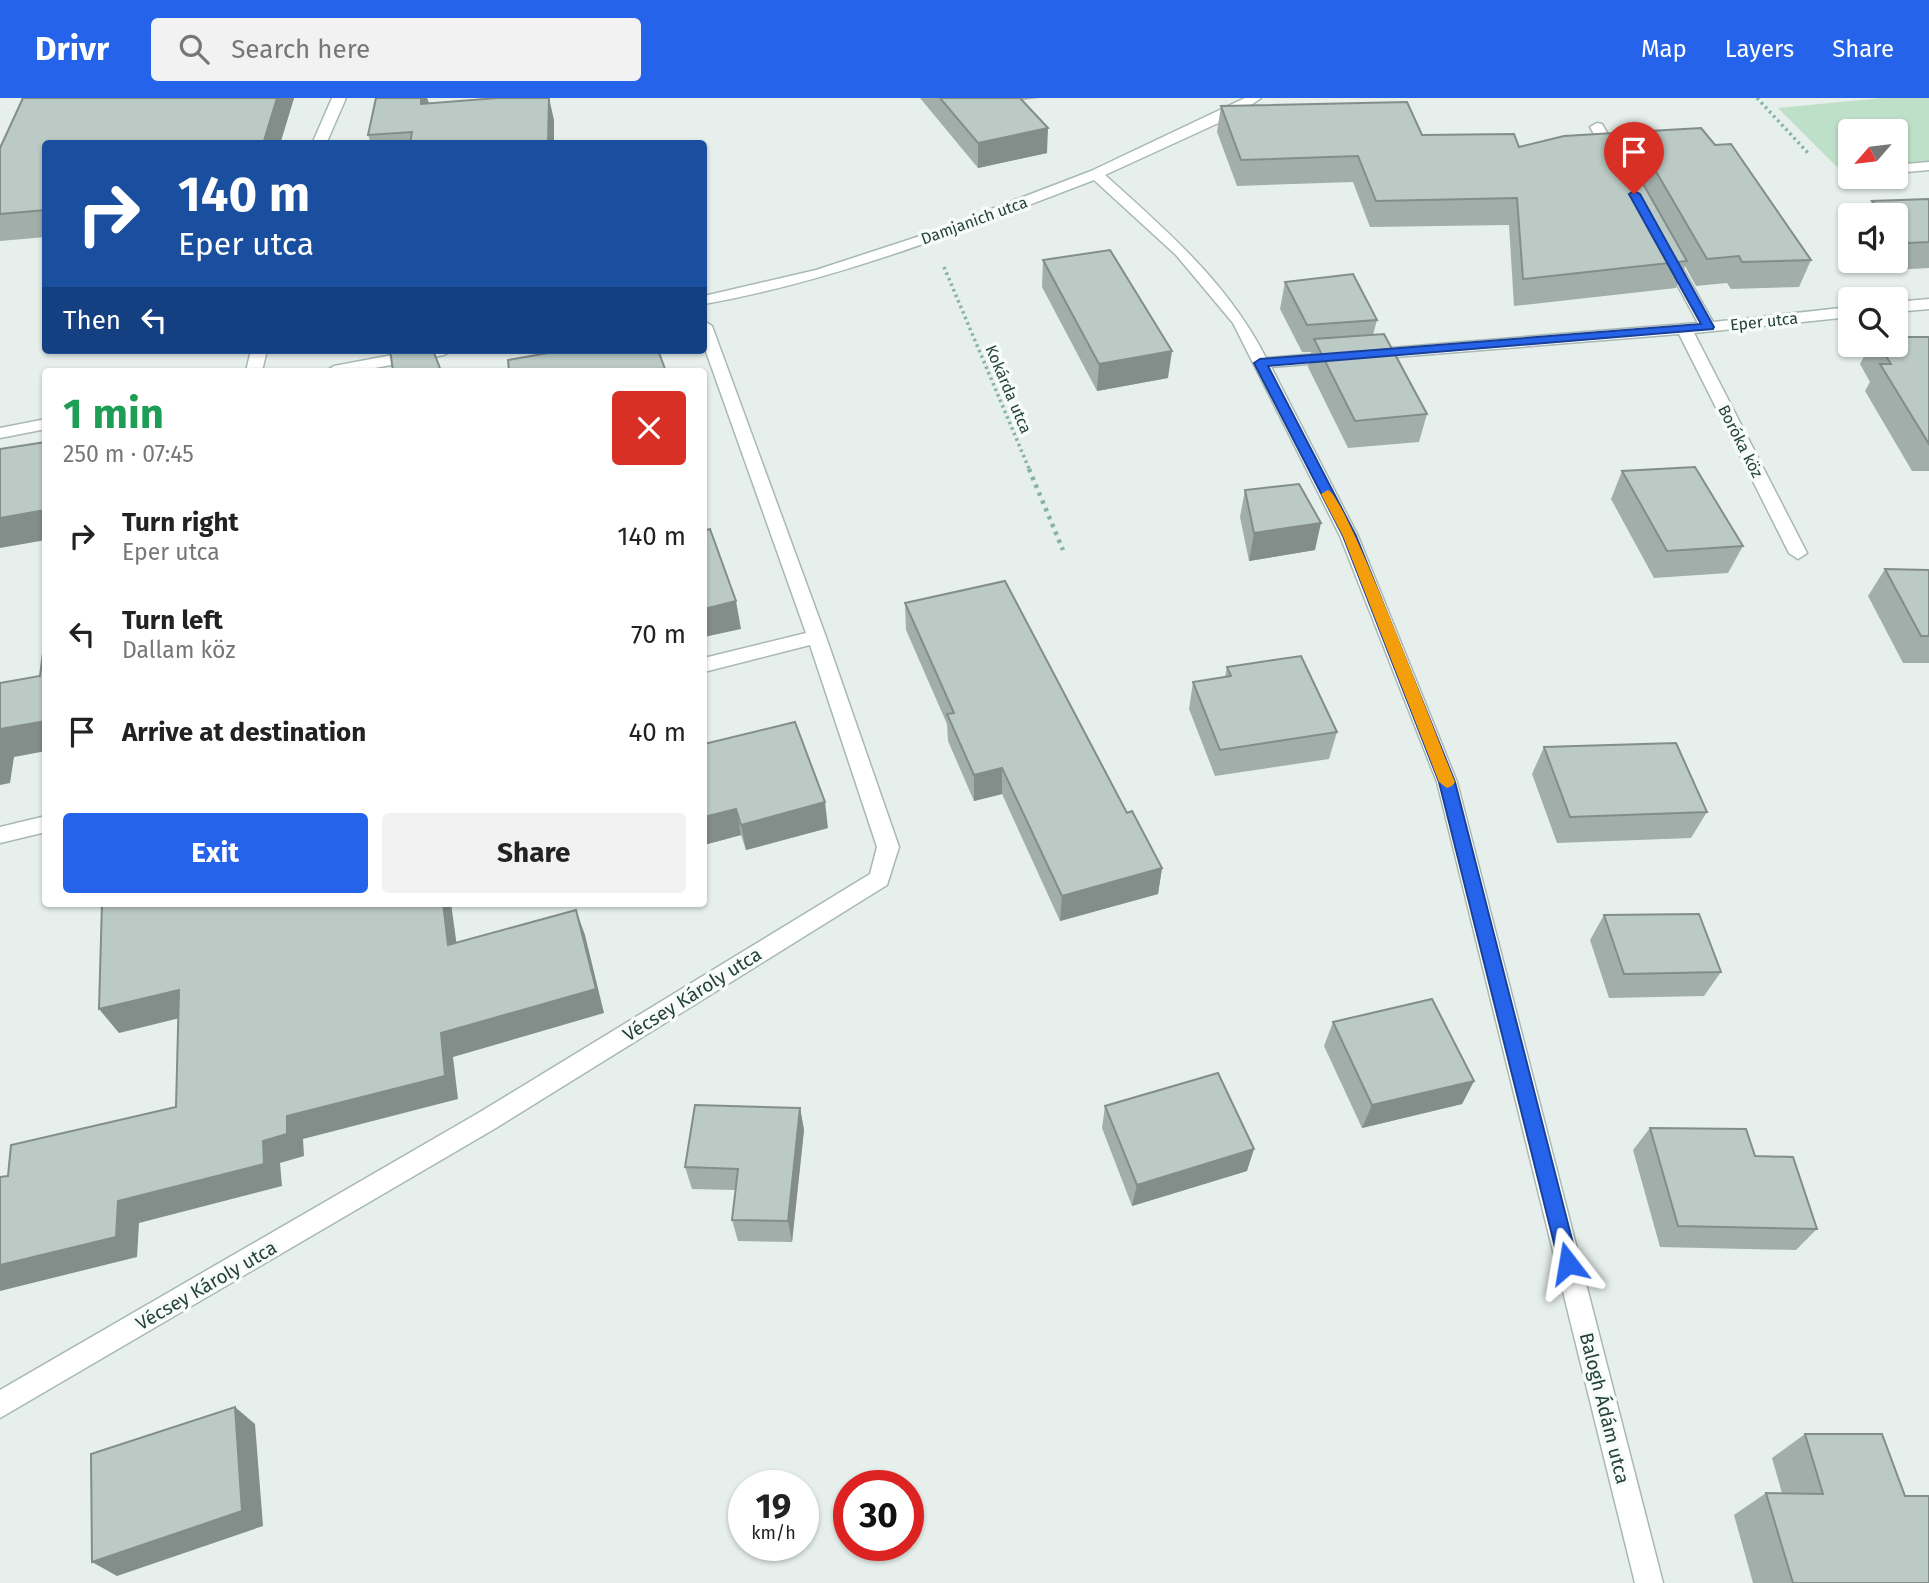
<!DOCTYPE html>
<html lang="en">
<head>
<meta charset="utf-8">
<style>
  body { margin:0; font-family:"Fira Sans",sans-serif; background:#f2f2f2; color:#222; height:100vh; display:flex; flex-direction:column; font-size:26px; white-space:nowrap }
  * { box-sizing:border-box; margin:0 }
  p { font-size:23px; color:#767676 }
  .icon { flex:none; width:38px; height:38px; fill:none; stroke:currentColor; stroke-width:2; stroke-linecap:round; stroke-linejoin:round }
  .map { position:relative; flex:1; overflow:hidden }
  .panel { position:absolute; left:42px; top:270px; width:665px; height:539px; display:flex; flex-direction:column; background:#fff; border-radius:7px; box-shadow:0 2px 5px #0004 }
  .panel>* { flex:none }
  .top-card { position:absolute; left:42px; top:42px; width:665px; height:214px; border-radius:7px; box-shadow:0 2px 5px #0004; background:#1a4fa0; color:#fff; overflow:hidden }
  .needle { width:46px; rotate:242deg }
  .buttons { position:absolute; left:1838px; top:21px; display:grid; gap:14px }
  .buttons a { display:grid; place-items:center; width:70px; height:70px; border-radius:7px; background:#fff; box-shadow:0 2px 5px #0004; font-size:35px }
  .speed { position:absolute; left:728px; top:1372px; display:flex; gap:14px; font-size:35px; font-weight:700; text-align:center }
  .speed>* { display:grid; place-content:center; width:91px; height:91px; border-radius:50%; background:#fff; box-shadow:0 2px 5px #0004; line-height:1 }
  .speed small { font-size:18px; font-weight:400 }
  .speed .limit { border:10px solid #d22; background:#fff; color:#111 }
  .pin { position:absolute; display:grid; place-items:center; width:60px; height:60px; color:#fff; margin:-72px -30px; border-radius:50% 50% 50% 0; rotate:-45deg; box-shadow:0 0 7px #0007 }
  .pin .icon { rotate:45deg }
  .me { position:absolute; width:77px; margin:-38px; rotate:346deg; stroke-linejoin:round; filter:drop-shadow(0 0 5px #0008) }
  .turn { display:flex; align-items:center; gap:24px; height:147px; padding:0 21px; font-size:32px }
  .turn .icon { width:91px; height:91px; stroke-width:2.5 }
  .turn b { display:block; font-size:49px; line-height:60px }
  .then { display:flex; align-items:center; height:66px; padding:0 21px; background:#0003; gap:14px; font-size:26px }
  .round { display:grid; place-items:center; flex:none; width:74px; height:74px; border-radius:7px; background:#f2f2f2 }
  .summary { display:flex; align-items:center; justify-content:space-between; height:119px; padding:0 21px }
  h1 { font-size:42px; font-weight:700; line-height:52px; color:#1e9e55 }
  .cta { display:flex; gap:14px; margin-top:auto; padding:14px 21px }
  .cta a { flex:1; height:80px; border-radius:7px; background:#2563eb; color:#fff; font-size:28px; font-weight:700; line-height:80px; text-align:center }
  .cta a+a { background:#f2f2f2; color:#222 }
  ul { padding:0; list-style:none }
  li { display:flex; align-items:center; gap:21px; height:98px; padding:0 21px }
  li div { flex:1 }
  li b { display:block; font-size:26px }
  li em { font-style:normal }
  header { display:flex; align-items:center; gap:42px; box-sizing:border-box; height:98px; padding:0 35px; background:#2563eb; color:#fff }
  header strong { font-size:33px }
  nav { display:flex; gap:38px; margin-inline-start:auto; font-size:24px }
  .search { width:490px; height:63px; background:#f2f2f2; display:flex; align-items:center; gap:18px; box-sizing:border-box; padding:0 24px; border-radius:7px; color:#767676; font-size:26px }
  .map>svg:first-child { display:block }
  .green { fill:#bfe0c8 }
  .lines { fill:none; stroke-linecap:round; stroke-linejoin:round }
  .minor-casing { stroke:#a8b8b2; stroke-width:3 }
  .path-far1 { stroke:#86b3a5; stroke-width:3.5; stroke-dasharray:2.5 3.5; stroke-linecap:butt }
  .path { stroke:#86b3a5; stroke-width:4.5; stroke-dasharray:3.5 5; stroke-linecap:butt }
  .minor { fill:#fff; fill-rule:evenodd }
  .wall { fill:#a1aea9 }
  .shaded-wall { fill:#838d89 }
  .building { fill:#bbcac4; stroke:#838d89; stroke-width:2 }
  .route { fill:#2563eb; stroke:#184099; stroke-width:2 }
  .slow { fill:#f59e0b }
  .labels { text-anchor:middle; stroke-width:7; stroke-linejoin:round; paint-order:stroke }
  .far-street-label { font-size:16px; fill:#24423a; stroke:#f7fbf9 }
  .street-label { font-size:19px; fill:#24423a; stroke:#f7fbf9 }
</style>
</head>
<body>
<header>
<strong>Drivr</strong>
<div class="search"><svg class="icon" aria-label="search" viewBox="0 0 24 24"><circle cx="10" cy="10" r="6"/><path d="M15 15l6 6"/></svg>Search here</div>
<nav><a>Map</a><a>Layers</a><a>Share</a></nav>
</header>
<div class="map">
<svg width="1929" height="1485" viewBox="0 0 1929 1485">
  <rect width="100%" height="100%" fill="#e6efeb"/>
  <!-- green -->
  <path class="green" d="M 1882,0 L 1929,0 L 1929,63 L 1895,66 L 1895,33 L 1850,33 L 1850,71 L 1840,72 L 1778,10 Z"/>
  <g class="lines">
    <defs>
      <path id="minor" d="M 332,0 L 346,0 L 326,46 L 312,46 Z
        M 1245,0 L 1261,0 L 1238,16 L 1105,77 C 1167,133 1228,185 1266,260 L 1698,225 L 1659,153 L 1666,149 L 1673,153 L 1713,224 L 1850,209 L 1850,219 L 1694,235 L 1807,455 L 1798,461 L 1789,455 L 1679,236 L 1271,269 L 1358,438 L 1457,684 L 1663,1485 L 1635,1485 L 1437,684 L 1340,438 L 1233,225 L 1176,157 L 1094,82 C 966,131 839,182 704,206 L 704,198 L 816,172 L 926,136 L 1091,73 Z
        M 1597,25 L 1602,26 L 1622,61 L 1620,64 L 1608,61 L 1590,29 Z
        M 1929,64 L 1929,72 L 1895,75 L 1895,67 Z
        M 1929,201 L 1929,211 L 1895,214 L 1895,204 Z
        M 704,223 L 712,228 L 826,539 L 899,749 L 887,787 L 496,1030 L 0,1320 L 0,1292 L 480,1014 L 870,776 L 877,749 L 810,547 L 704,574 L 704,560 L 806,535 L 704,248 Z
        M 251,252 L 267,252 L 262,273 L 246,273 Z
        M 419,252 L 452,252 L 444,257 L 359,273 L 326,273 L 334,268 Z
        M 46,321 L 46,331 L 0,340 L 0,330 Z
        M 46,718 L 46,734 L 0,745 L 0,729 Z"/>
    </defs>
    <!-- minor casing -->
    <use href="#minor" class="minor-casing"/>
    <!-- path-far1 -->
    <path class="path-far1" d="M 1757,0 L 1809,56
      M 944,169 L 1030,373"/>
    <!-- path -->
    <path class="path" d="M 1029,371 L 1063,452"/>
    <!-- minor -->
    <use href="#minor" class="minor"/>
  </g>
  <!-- wall -->
  <path class="wall" d="M 23,0 L 294,0 L 280,46 L 46,46 L 46,139 L 0,143 L 0,50 Z
    M 376,0 L 427,0 L 429,5 L 554,22 L 554,46 L 371,46 L 368,37 Z
    M 920,0 L 1040,0 L 1022,2 L 1047,55 L 978,70 Z
    M 1221,8 L 1422,37 L 1519,49 L 1626,56 L 1633,34 L 1811,162 L 1799,189 L 1731,191 L 1727,185 L 1696,188 L 1685,168 L 1676,190 L 1514,208 L 1509,127 L 1370,129 L 1353,84 L 1237,88 L 1217,34 Z
    M 1929,101 L 1929,170 L 1893,172 L 1885,163 L 1895,163 L 1895,117 L 1865,117 L 1872,103 Z
    M 1043,162 L 1168,280 L 1097,293 L 1042,189 Z
    M 1285,184 L 1377,222 L 1373,237 L 1427,316 L 1419,344 L 1348,350 L 1308,269 L 1311,254 L 1302,254 L 1280,211 Z
    M 1929,239 L 1929,373 L 1912,373 L 1865,293 L 1870,284 L 1860,266 L 1870,247 L 1895,247 Z
    M 116,252 L 165,252 L 118,256 Z
    M 1622,373 L 1743,448 L 1728,475 L 1654,480 L 1611,401 Z
    M 1245,392 L 1315,452 L 1249,463 L 1240,419 Z
    M 1885,471 L 1929,472 L 1929,565 L 1903,565 L 1868,498 Z
    M 905,505 L 1127,715 L 1162,770 L 1158,796 L 1060,823 L 1002,696 L 974,703 L 948,643 L 947,626 L 906,532 Z
    M 1227,569 L 1337,634 L 1329,661 L 1215,678 L 1189,611 L 1193,584 L 1225,579 Z
    M 704,646 L 828,730 L 746,752 L 741,737 L 704,747 Z
    M 1544,649 L 1707,714 L 1691,740 L 1557,745 L 1532,676 Z
    M 1604,817 L 1721,874 L 1704,898 L 1609,900 L 1590,842 Z
    M 1333,924 L 1474,983 L 1462,1006 L 1362,1030 L 1324,948 Z
    M 1105,1008 L 1247,1073 L 1132,1108 L 1102,1030 Z
    M 800,1010 L 804,1032 L 792,1144 L 738,1143 L 732,1122 L 736,1092 L 692,1091 L 685,1069 Z
    M 1650,1030 L 1755,1058 L 1817,1131 L 1796,1152 L 1660,1149 L 1633,1052 Z
    M 1805,1336 L 1905,1398 L 1929,1485 L 1753,1485 L 1734,1417 L 1766,1395 L 1782,1395 L 1772,1360 Z"/>
  <!-- shaded-wall -->
  <path class="shaded-wall" d="M 277,0 L 294,0 L 280,46 L 263,46 Z
    M 421,0 L 427,0 L 431,12 L 421,6 Z
    M 549,0 L 554,22 L 554,46 L 548,46 Z
    M 1048,30 L 1047,55 L 978,70 L 978,45 Z
    M 1172,253 L 1168,280 L 1097,293 L 1099,266 Z
    M 46,410 L 46,442 L 0,450 L 0,420 Z
    M 1321,425 L 1315,452 L 1249,463 L 1254,435 Z
    M 736,503 L 741,531 L 704,539 L 704,511 Z
    M 46,623 L 46,653 L 14,659 L 10,685 L 0,687 L 0,631 Z
    M 1002,670 L 1002,696 L 974,703 L 974,677 Z
    M 825,704 L 828,730 L 746,752 L 741,727 Z
    M 736,711 L 741,737 L 704,747 L 704,719 Z
    M 1162,770 L 1158,796 L 1060,823 L 1062,798 Z
    M 443,805 L 451,805 L 460,871 L 448,847 Z
    M 576,812 L 585,837 L 604,915 L 453,959 L 458,1001 L 303,1041 L 304,1058 L 280,1065 L 282,1088 L 139,1125 L 137,1159 L 0,1193 L 0,1167 L 118,1103 L 263,1043 L 287,1018 L 441,935 Z
    M 179,892 L 196,916 L 119,935 L 99,911 Z
    M 1474,983 L 1462,1006 L 1362,1030 L 1372,1007 Z
    M 800,1010 L 804,1032 L 792,1144 L 788,1123 Z
    M 1254,1051 L 1247,1073 L 1132,1108 L 1137,1087 Z
    M 235,1309 L 255,1326 L 263,1428 L 117,1478 L 92,1464 Z"/>
  <!-- building -->
  <path class="building" d="M 23,0 L 277,0 L 263,46 L 46,46 L 46,112 L 0,116 L 0,50 Z
    M 376,0 L 421,0 L 421,6 L 498,0 L 549,0 L 548,46 L 410,46 L 412,34 L 368,37 Z
    M 940,0 L 1020,0 L 1048,30 L 978,45 Z
    M 1407,4 L 1422,37 L 1514,36 L 1519,49 L 1564,38 L 1614,35 L 1687,163 L 1523,181 L 1517,100 L 1376,103 L 1358,58 L 1241,62 L 1221,8 Z
    M 1701,30 L 1715,47 L 1731,46 L 1811,162 L 1742,164 L 1739,158 L 1707,161 L 1633,34 Z
    M 1929,101 L 1929,144 L 1907,145 L 1895,131 L 1895,117 L 1884,117 L 1872,103 Z
    M 1110,152 L 1172,253 L 1099,266 L 1043,162 Z
    M 1353,176 L 1377,222 L 1307,227 L 1285,184 Z
    M 1384,236 L 1427,316 L 1355,323 L 1314,241 Z
    M 1895,239 L 1929,239 L 1929,346 L 1880,266 L 1891,266 L 1879,247 L 1895,247 Z
    M 390,252 L 433,252 L 441,273 L 393,273 Z
    M 565,252 L 658,252 L 665,271 L 654,273 L 509,273 L 508,262 Z
    M 46,344 L 45,412 L 0,420 L 0,351 Z
    M 1695,369 L 1743,448 L 1667,453 L 1622,373 Z
    M 1299,386 L 1321,425 L 1254,435 L 1245,392 Z
    M 710,431 L 736,503 L 704,511 L 704,433 Z
    M 1885,471 L 1929,472 L 1929,538 L 1921,538 Z
    M 1005,483 L 1127,715 L 1132,713 L 1162,770 L 1062,798 L 1002,670 L 974,677 L 947,616 L 954,615 L 905,505 Z
    M 44,547 L 46,547 L 46,623 L 0,631 L 0,585 L 40,578 Z
    M 1301,558 L 1337,634 L 1220,652 L 1193,584 L 1231,578 L 1227,569 Z
    M 795,624 L 825,704 L 741,727 L 736,711 L 704,719 L 704,646 Z
    M 1676,645 L 1707,714 L 1570,719 L 1544,649 Z
    M 102,805 L 443,805 L 448,847 L 576,812 L 596,891 L 441,935 L 445,978 L 287,1018 L 287,1036 L 263,1043 L 264,1066 L 118,1103 L 116,1139 L 0,1167 L 0,1079 L 8,1078 L 11,1047 L 176,1009 L 179,892 L 99,911 Z
    M 1699,816 L 1721,874 L 1624,876 L 1604,817 Z
    M 1432,901 L 1474,983 L 1372,1007 L 1333,924 Z
    M 1218,975 L 1254,1051 L 1137,1087 L 1105,1008 Z
    M 695,1007 L 800,1010 L 788,1123 L 732,1122 L 738,1071 L 685,1069 Z
    M 1650,1030 L 1746,1031 L 1755,1058 L 1793,1059 L 1817,1131 L 1678,1128 Z
    M 235,1309 L 242,1413 L 92,1464 L 91,1356 Z
    M 1805,1336 L 1882,1336 L 1905,1398 L 1929,1398 L 1929,1485 L 1793,1485 L 1766,1395 L 1823,1396 Z"/>
  <!-- route -->
  <path class="route" d="M 1634,93 L 1640,96 L 1714,229 L 1713,231 L 1268,268 L 1356,438 L 1455,684 L 1578,1165 L 1575,1171 L 1568,1174 L 1561,1171 L 1559,1165 L 1439,684 L 1343,438 L 1254,265 L 1260,261 L 1701,226 L 1629,96 Z"/>
  <!-- slow -->
  <path class="slow" d="M 1328,392 C 1347,399 1440,648 1455,684 L 1452,688 L 1447,690 L 1439,684 L 1343,438 L 1321,396 Z"/>
  <g class="labels">
    <!-- far-street labels -->
    <g class="far-street-label">
      <text transform="translate(974 122) rotate(-20)" y="6">Damjanich utca</text>
      <text transform="translate(1764 223) rotate(-6)" y="6">Eper utca</text>
      <text transform="translate(1009 291) rotate(67)" y="6">Kokárda utca</text>
      <text transform="translate(1741 343) rotate(63)" y="6">Boróka köz</text>
    </g>
    <!-- street labels -->
    <g class="street-label">
      <text transform="translate(692 896) rotate(-32)" y="7">Vécsey Károly utca</text>
      <text transform="translate(206 1187) rotate(-30)" y="7">Vécsey Károly utca</text>
      <text transform="translate(1605 1310) rotate(76)" y="7">Balogh Ádám utca</text>
    </g>
  </g>
</svg>
<div class="buttons">
<a><svg class="needle" viewBox="-14 -14 28 28"><path d="M0-13l5 13h-10z" fill="#e53935"/><path d="M0 13l5-13h-10z" fill="#767676"/></svg></a>
<a><svg class="icon" aria-label="sound" viewBox="0 0 24 24"><path d="M4 9h4l5-4v14l-5-4H4zM17 9q2 3 0 6"/></svg></a>
<a><svg class="icon" aria-label="search" viewBox="0 0 24 24"><circle cx="10" cy="10" r="6"/><path d="M15 15l6 6"/></svg></a>
</div>
<div class="speed"><div>19<small>km/h</small></div><div class="limit">30</div></div>
<div class="pin" style="left:1634px;top:96px;background:#d93025"><svg class="icon" aria-label="arrive" viewBox="0 0 24 24"><path d="M6 21V4h12l-3 4 3 4H6"/></svg></div>
<svg class="me" style="left:1568px;top:1165px" viewBox="-20 -20 40 40"><path d="M0-17L14 15 0 8-14 15z" fill="#2563eb" stroke="#fff" stroke-width="4"/></svg>
<div class="top-card">
<div class="turn"><svg class="icon" aria-label="right" viewBox="0 0 24 24"><path d="M7 20v-9h11M14 6l5 5-5 5"/></svg><div><b>140 m</b>Eper utca</div></div>
<div class="then">Then<svg class="icon" aria-label="left" viewBox="0 0 24 24"><path d="M17 20v-9H6M10 6l-5 5 5 5"/></svg></div>
</div>
<section class="panel">
<div class="summary"><div><h1>1 min</h1><p>250 m · 07:45</p></div><a class="round" style="background:#d93025;color:#fff"><svg class="icon" aria-label="close" viewBox="0 0 24 24"><path d="M6 6l12 12M18 6L6 18"/></svg></a></div>
<ul>
<li><svg class="icon" aria-label="right" viewBox="0 0 24 24"><path d="M7 20v-9h11M14 6l5 5-5 5"/></svg><div><b>Turn right</b><p>Eper utca</p></div><em>140 m</em></li>
<li><svg class="icon" aria-label="left" viewBox="0 0 24 24"><path d="M17 20v-9H6M10 6l-5 5 5 5"/></svg><div><b>Turn left</b><p>Dallam köz</p></div><em>70 m</em></li>
<li><svg class="icon" aria-label="arrive" viewBox="0 0 24 24"><path d="M6 21V4h12l-3 4 3 4H6"/></svg><div><b>Arrive at destination</b></div><em>40 m</em></li>
</ul>
<div class="cta"><a>Exit</a><a>Share</a></div>
</section>
</div>
</body>
</html>
